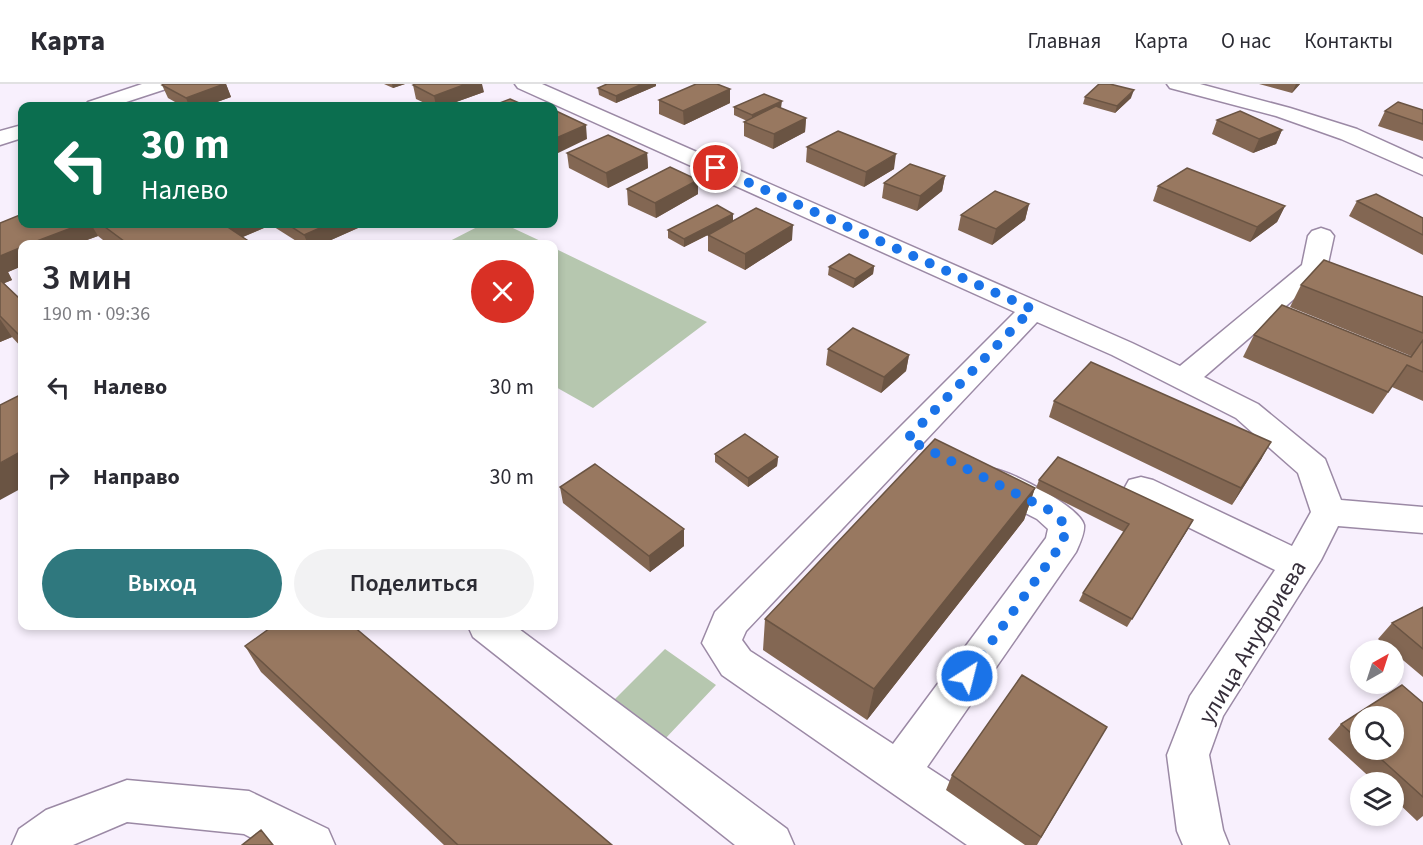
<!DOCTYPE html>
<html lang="ru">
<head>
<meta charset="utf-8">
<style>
  body { margin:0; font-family:"Source Sans 3",sans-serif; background:#f2f2f3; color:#2b2b33; height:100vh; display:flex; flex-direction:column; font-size:22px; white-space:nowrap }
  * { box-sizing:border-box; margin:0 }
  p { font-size:20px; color:#7c7c81 }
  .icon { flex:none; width:33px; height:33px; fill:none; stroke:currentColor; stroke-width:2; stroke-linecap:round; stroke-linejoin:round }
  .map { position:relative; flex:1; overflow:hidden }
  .drawer { position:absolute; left:18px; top:156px; width:540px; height:390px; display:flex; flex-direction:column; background:#fff; border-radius:12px; box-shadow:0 3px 9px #0003 }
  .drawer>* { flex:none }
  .hud { position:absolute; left:18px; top:18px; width:540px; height:126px; border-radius:12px; box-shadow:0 3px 9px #0003; background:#0b6e4f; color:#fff; overflow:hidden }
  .needle { width:39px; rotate:39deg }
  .fabs { position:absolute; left:1350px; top:556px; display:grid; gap:12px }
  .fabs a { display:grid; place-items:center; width:54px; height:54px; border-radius:50%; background:#fff; box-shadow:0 3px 9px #0003; font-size:30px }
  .pin { position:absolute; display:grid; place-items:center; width:51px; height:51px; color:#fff; margin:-26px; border:3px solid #fff; border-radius:50%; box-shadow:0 2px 6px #0007 }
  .me { position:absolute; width:66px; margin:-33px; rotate:36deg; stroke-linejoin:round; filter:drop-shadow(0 0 4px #0008) }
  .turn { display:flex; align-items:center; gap:21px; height:126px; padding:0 24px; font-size:27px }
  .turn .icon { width:78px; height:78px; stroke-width:2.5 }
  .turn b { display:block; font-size:42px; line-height:51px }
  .round { display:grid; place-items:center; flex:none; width:63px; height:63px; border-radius:32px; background:#f2f2f3 }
  .overview { display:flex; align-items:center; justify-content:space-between; height:102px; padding:0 24px }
  h1 { font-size:36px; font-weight:600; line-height:45px }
  .cta { display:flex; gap:12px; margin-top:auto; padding:12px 24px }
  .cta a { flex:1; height:69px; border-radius:36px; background:#2f787e; color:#fff; font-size:24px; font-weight:600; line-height:69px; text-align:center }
  .cta a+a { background:#f2f2f3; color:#2b2b33 }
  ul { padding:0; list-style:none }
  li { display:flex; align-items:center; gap:18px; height:90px; padding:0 24px }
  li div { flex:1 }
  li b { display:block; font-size:22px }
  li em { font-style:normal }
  header { display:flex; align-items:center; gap:36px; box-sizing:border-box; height:84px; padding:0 30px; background:#fff; border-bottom:2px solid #e1e1e2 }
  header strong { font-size:28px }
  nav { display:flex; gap:33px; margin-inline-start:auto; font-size:21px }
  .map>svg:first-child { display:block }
  .green { fill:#b6c7af }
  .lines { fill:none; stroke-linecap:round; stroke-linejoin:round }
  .minor-casing { stroke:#9b89a5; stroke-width:3 }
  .major-casing { stroke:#9b89a5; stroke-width:3 }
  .minor { fill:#fff; fill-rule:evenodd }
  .major { fill:#fff; fill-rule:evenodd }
  .wall { fill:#836753; fill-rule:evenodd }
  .shaded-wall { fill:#6a5443 }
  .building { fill:#987860; stroke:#6a5443; stroke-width:1.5 }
  .route { stroke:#1a73e8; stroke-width:10; stroke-dasharray:0 18 }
  .labels { text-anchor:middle; stroke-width:4.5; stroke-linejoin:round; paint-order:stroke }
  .near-street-label { font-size:24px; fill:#362e3a; stroke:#fff }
</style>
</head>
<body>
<header>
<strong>Карта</strong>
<nav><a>Главная</a><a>Карта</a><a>О нас</a><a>Контакты</a></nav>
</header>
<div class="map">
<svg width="1423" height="761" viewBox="0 0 1423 761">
  <rect width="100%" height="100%" fill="#f8f0fd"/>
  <!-- green -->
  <path class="green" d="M 483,140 L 504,140 L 547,160 L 444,160 Z
    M 554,164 L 707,238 L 593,324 L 554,302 Z
    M 665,565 L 716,601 L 664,656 L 613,617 Z"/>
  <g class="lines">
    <defs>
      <path id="minor" d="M 515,0 L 542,0 L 1132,259 L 1180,282 L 1302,181 L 1308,152 L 1312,147 L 1321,144 L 1330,147 L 1334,152 L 1327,184 L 1323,190 L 1204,293 L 1258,320 L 1325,375 L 1341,416 L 1423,423 L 1423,449 L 1338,442 L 1321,476 L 1223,632 L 1209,671 L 1223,746 L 1229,761 L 1183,761 L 1177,747 L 1167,671 L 1190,612 L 1275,486 L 1129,414 L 1124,405 L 1129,396 L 1141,393 L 1153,396 L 1292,462 L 1311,428 L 1298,389 L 1236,334 L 1112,271 L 1037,238 L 746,547 L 742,556 L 750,567 L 893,660 L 1046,454 L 1048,445 L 1037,435 L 980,406 L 975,397 L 980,388 C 984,387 989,385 994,385 C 1011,387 1080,423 1084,441 C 1085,449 1079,461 1076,468 L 927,683 L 1022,745 L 1029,761 L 967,761 L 722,591 L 702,559 L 715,528 L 1015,228 L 518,4 Z
        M 1167,0 L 1200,0 L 1290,24 L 1357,45 L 1423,75 L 1423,91 L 1341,55 L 1276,32 L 1170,4 Z
        M 468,542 L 515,542 L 787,745 L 794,761 L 735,761 L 473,553 Z
        M 127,696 L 249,707 L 328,745 L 335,761 L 265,761 L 244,750 L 127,738 L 73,761 L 12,761 L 19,745 L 46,726 Z"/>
      <path id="major" d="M 142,0 L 172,0 L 169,4 L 114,22 L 85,22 L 88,18 Z
        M 22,41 L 22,54 L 0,61 L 0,47 Z"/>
    </defs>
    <!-- minor casing -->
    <use href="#minor" class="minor-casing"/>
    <!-- major casing -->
    <use href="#major" class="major-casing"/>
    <!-- minor -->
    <use href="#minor" class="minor"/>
    <!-- major -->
    <use href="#major" class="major"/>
  </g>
  <!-- wall -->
  <path class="wall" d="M 164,0 L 226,0 L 231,13 L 206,22 L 182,22 L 168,14 L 162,1 Z
    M 384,0 L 405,0 L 393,4 Z
    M 607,0 L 656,0 L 656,2 L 616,19 L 599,11 L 598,4 Z
    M 1259,0 L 1300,0 L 1292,9 Z
    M 413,1 L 484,8 L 445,22 L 431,22 L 416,15 Z
    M 730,5 L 730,19 L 684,41 L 659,30 L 659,16 Z
    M 1085,13 L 1131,14 L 1115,29 L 1083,20 Z
    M 734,23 L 781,24 L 806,34 L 805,48 L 773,65 L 744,52 L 744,38 L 747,37 L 734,31 Z
    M 1423,26 L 1423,57 L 1378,42 L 1385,27 Z
    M 1217,36 L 1282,46 L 1276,60 L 1253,69 L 1212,50 Z
    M 807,63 L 894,85 L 864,103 L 806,78 Z
    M 567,69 L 647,69 L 648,84 L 608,104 L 569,84 Z
    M 945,92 L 942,107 L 917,127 L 882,114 L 884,99 Z
    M 1158,102 L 1285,122 L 1277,138 L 1250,158 L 1153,117 Z
    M 627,105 L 698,110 L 656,134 L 628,121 Z
    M 1357,117 L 1423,134 L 1423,171 L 1349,132 Z
    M 1029,120 L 1025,136 L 992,161 L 958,146 L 961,131 Z
    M 733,137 L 792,156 L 745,186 L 708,167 L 708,151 L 716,147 L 684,163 L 668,154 L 668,146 Z
    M 0,139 L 180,140 L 185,143 L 193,140 L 367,140 L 322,160 L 301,160 L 271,141 L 243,153 L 249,160 L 108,160 L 98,152 L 76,160 L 22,160 L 22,182 L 8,188 L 12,196 L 4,199 L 18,213 L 22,211 L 22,264 L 12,253 L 0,258 Z
    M 874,182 L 873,190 L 853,204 L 828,191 L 829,183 Z
    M 1301,201 L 1423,213 L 1423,317 L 1392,303 L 1373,330 L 1243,273 L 1254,251 L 1411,272 L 1290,223 Z
    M 828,265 L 909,271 L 906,287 L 881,309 L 826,281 Z
    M 1054,317 L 1262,374 L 1232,421 L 1049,333 Z
    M 715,370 L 778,373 L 777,382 L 748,403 L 715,378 Z
    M 1039,396 L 1188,445 L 1127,543 L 1079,517 L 1083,509 L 1124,448 L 1036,404 Z
    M 560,403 L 684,445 L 684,462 L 650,488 L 563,419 Z
    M 1035,404 L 1024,436 L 867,636 L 763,566 L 765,535 Z
    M 1423,523 L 1423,593 L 1378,555 L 1392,539 Z
    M 245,562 L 612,761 L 444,761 L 261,588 Z
    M 1402,601 L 1423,619 L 1423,732 L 1417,737 L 1394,715 L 1394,699 L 1376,699 L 1328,655 L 1341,640 ZM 1360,633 L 1394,633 L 1394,666 L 1360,666 Z
    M 1098,658 L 1037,761 L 1025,761 L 946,706 L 952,691 Z"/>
  <!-- shaded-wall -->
  <path class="shaded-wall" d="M 224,0 L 226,0 L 231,13 L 206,22 L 189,22 L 186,14 Z
    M 392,0 L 405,0 L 393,4 Z
    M 466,0 L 482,0 L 484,8 L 445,22 L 436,22 L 434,12 Z
    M 642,0 L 656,0 L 656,2 L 616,19 L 616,12 Z
    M 1296,0 L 1300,0 L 1292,9 Z
    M 730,5 L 730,19 L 684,41 L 683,27 Z
    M 1134,6 L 1131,14 L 1115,29 L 1117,22 Z
    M 782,17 L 781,24 L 752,39 L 752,31 Z
    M 806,34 L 805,48 L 773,65 L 774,50 Z
    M 586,41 L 587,55 L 554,71 L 554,55 Z
    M 1282,46 L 1276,60 L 1253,69 L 1259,55 Z
    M 647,69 L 648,84 L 608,104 L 606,89 Z
    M 896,70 L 894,85 L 864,103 L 866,88 Z
    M 945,92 L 942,107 L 917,127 L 920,112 Z
    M 698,96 L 698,110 L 656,134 L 655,119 Z
    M 1029,120 L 1025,136 L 992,161 L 996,145 Z
    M 1285,122 L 1277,138 L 1250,158 L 1257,143 Z
    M 733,130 L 733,138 L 684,163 L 684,155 Z
    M 82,140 L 91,140 L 98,152 L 76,160 L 29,160 Z
    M 233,140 L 270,140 L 271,141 L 226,160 L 220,145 Z
    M 329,140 L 367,140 L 322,160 L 308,160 L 304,151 Z
    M 793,141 L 792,156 L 745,186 L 745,170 Z
    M 247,156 L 249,160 L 238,160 Z
    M 22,163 L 22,182 L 8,188 L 12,196 L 0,201 L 0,172 Z
    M 874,182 L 873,190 L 853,204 L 855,195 Z
    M 0,235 L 12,253 L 0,258 Z
    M 909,271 L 906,287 L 881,309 L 884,293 Z
    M 1271,358 L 1262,374 L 1232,421 L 1241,404 Z
    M 22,367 L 22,404 L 0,416 L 0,379 Z
    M 778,373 L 777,382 L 748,403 L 748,394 Z
    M 1035,404 L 1024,436 L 867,636 L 874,605 Z
    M 1193,436 L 1188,445 L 1127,543 L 1132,535 Z
    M 684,445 L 684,462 L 650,488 L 649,472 Z"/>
  <!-- building -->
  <path class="building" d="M 164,0 L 224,0 L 186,14 L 162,1 Z
    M 415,0 L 466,0 L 434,12 L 413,1 Z
    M 607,0 L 642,0 L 616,12 L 598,4 Z
    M 696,0 L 717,0 L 730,5 L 683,27 L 659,16 Z
    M 1099,0 L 1110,0 L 1134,6 L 1117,22 L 1085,13 Z
    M 764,10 L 782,17 L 752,31 L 734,23 Z
    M 510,15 L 526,22 L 492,22 Z
    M 1398,18 L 1423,26 L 1423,40 L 1385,27 Z
    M 776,22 L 806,34 L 774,50 L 744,38 Z
    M 554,26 L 586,41 L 554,55 Z
    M 1240,27 L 1282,46 L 1259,55 L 1217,36 Z
    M 838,47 L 896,70 L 866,88 L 807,63 Z
    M 608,51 L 647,69 L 606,89 L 567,69 Z
    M 910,80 L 945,92 L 920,112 L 884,99 Z
    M 670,83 L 698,96 L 655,119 L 627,105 Z
    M 1187,84 L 1285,122 L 1257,143 L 1158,102 Z
    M 995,107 L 1029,120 L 996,145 L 961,131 Z
    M 1376,110 L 1423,134 L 1423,151 L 1357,117 Z
    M 717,121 L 733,130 L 684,155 L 668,146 Z
    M 756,124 L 793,141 L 745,170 L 708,151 Z
    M 22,130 L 22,140 L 82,140 L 29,160 L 22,160 L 22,163 L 0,172 L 0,139 Z
    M 101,140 L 180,140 L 185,143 L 193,140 L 223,140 L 247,156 L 238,160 L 128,160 Z
    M 223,140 L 233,140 L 227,142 Z
    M 287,140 L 329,140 L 304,151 Z
    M 849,170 L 874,182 L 855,195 L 829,183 Z
    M 1324,176 L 1423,213 L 1423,249 L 1301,201 Z
    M 0,196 L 18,213 L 22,211 L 22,254 L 0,232 Z
    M 1282,221 L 1411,273 L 1423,256 L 1423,288 L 1407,281 L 1388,308 L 1254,251 Z
    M 853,244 L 909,271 L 884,293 L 828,265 Z
    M 1091,278 L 1271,358 L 1241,404 L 1054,317 Z
    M 22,310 L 22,367 L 0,379 L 0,321 Z
    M 745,350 L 778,373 L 748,394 L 715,370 Z
    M 935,355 L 1035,404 L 874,605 L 765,535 Z
    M 1058,373 L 1193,436 L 1132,535 L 1083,509 L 1129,440 L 1039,396 Z
    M 595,380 L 684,445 L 649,472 L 560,403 Z
    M 1423,523 L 1423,565 L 1392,539 Z
    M 273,542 L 353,542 L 612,761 L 458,761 L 245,562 Z
    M 1022,591 L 1107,643 L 1041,753 L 952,691 Z
    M 1402,601 L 1423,619 L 1423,713 L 1371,666 L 1394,666 L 1394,633 L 1360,633 L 1360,657 L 1341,640 Z
    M 261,746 L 273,761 L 242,761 Z"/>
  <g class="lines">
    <!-- route -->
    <path class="route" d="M 716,84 L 1032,225 L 907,355 L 1049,426 L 1066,441 L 1063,458 L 967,592"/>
  </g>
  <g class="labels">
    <!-- near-street labels -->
    <g class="near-street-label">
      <text transform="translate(1252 558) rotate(-59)" y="8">улица Ануфриева</text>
    </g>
  </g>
</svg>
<div class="fabs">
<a><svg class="needle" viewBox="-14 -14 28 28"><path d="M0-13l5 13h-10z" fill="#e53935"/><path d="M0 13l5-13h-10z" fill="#7c7c81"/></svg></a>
<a><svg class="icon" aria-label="search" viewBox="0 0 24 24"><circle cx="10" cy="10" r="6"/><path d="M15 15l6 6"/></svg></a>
<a><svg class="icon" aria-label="layers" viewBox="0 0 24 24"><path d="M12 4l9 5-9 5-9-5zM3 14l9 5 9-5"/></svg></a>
</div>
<div class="pin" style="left:716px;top:84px;background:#d93025"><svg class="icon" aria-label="arrive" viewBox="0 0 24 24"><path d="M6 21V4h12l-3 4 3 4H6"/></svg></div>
<svg class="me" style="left:967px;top:592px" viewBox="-20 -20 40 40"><circle r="17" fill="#1a73e8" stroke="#fff" stroke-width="3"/><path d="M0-11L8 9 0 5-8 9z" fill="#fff"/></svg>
<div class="hud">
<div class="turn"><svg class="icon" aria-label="left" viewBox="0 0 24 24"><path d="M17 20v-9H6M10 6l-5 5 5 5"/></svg><div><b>30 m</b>Налево</div></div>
</div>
<section class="drawer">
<div class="overview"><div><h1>3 мин</h1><p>190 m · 09:36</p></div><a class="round" style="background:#d93025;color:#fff"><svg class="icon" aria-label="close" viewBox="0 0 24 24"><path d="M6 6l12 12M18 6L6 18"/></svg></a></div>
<ul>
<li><svg class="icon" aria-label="left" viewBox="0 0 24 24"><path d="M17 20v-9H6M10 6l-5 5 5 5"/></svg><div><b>Налево</b></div><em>30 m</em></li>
<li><svg class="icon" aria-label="right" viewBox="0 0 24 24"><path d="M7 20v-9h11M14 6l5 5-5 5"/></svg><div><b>Направо</b></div><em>30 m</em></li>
</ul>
<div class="cta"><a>Выход</a><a>Поделиться</a></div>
</section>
</div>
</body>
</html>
